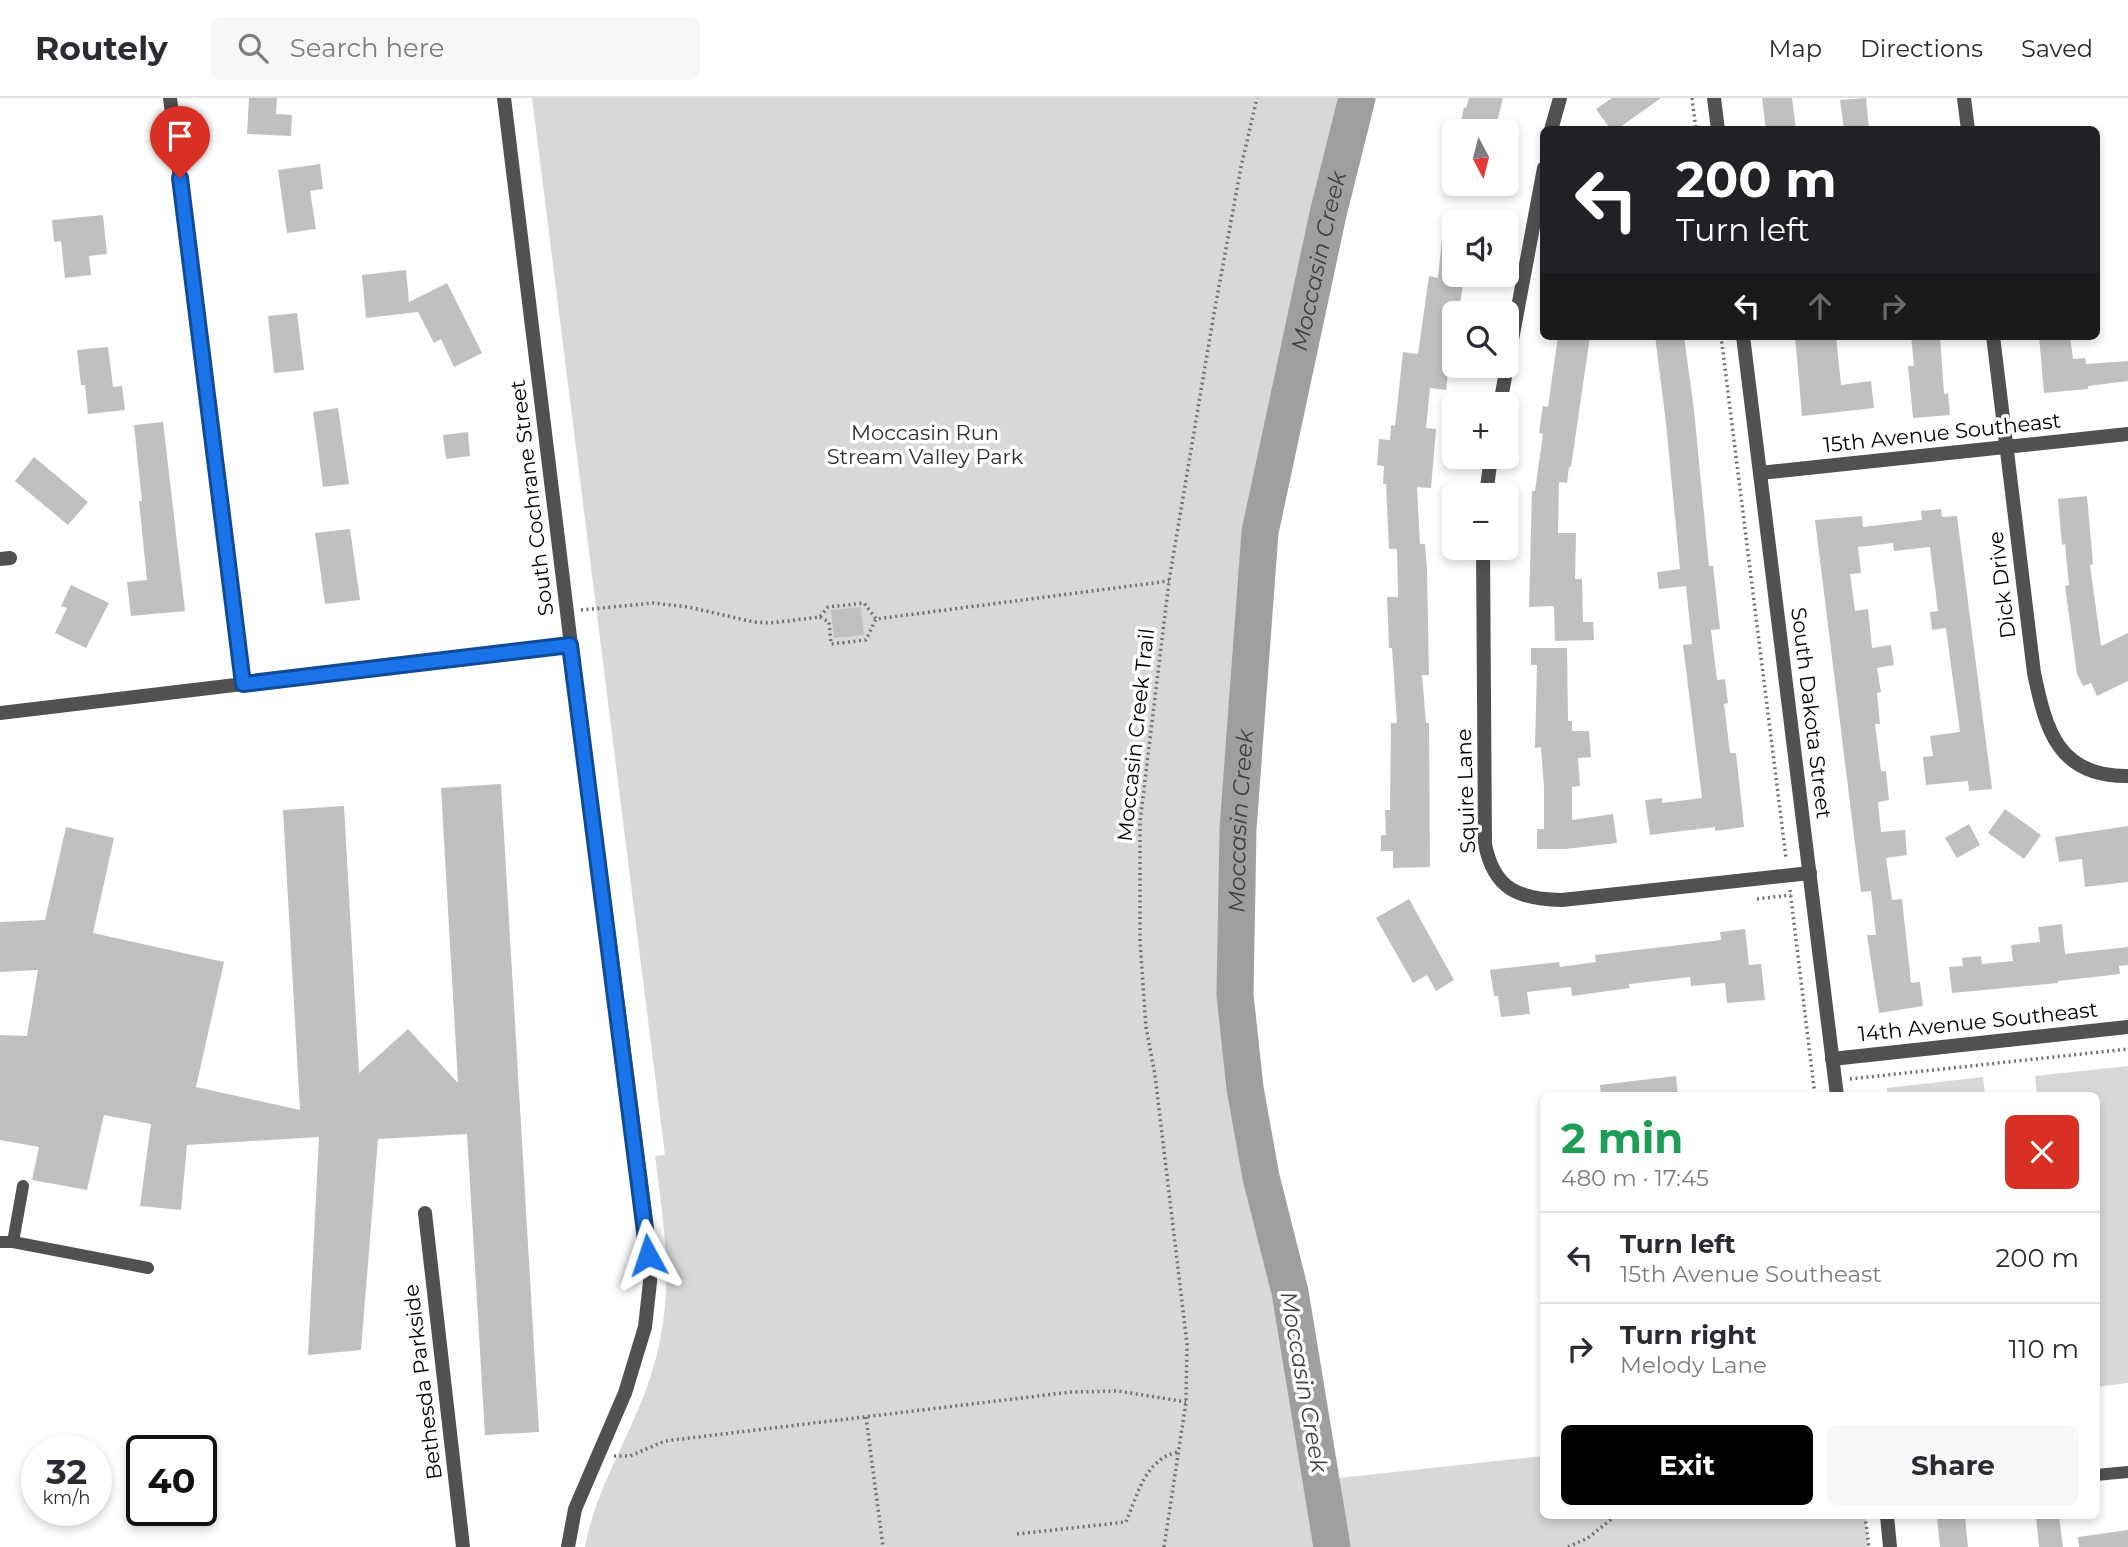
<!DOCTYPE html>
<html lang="en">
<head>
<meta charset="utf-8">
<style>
  body { margin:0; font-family:Montserrat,sans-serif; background:#f7f7f7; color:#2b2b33; height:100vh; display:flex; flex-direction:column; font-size:26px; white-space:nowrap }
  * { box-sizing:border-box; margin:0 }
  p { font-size:23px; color:#7c7c81 }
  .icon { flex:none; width:38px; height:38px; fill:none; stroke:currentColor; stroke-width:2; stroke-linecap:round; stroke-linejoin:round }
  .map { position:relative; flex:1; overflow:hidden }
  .panel { position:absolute; left:1540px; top:994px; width:560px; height:427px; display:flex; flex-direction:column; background:#fff; border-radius:10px; box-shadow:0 4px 10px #0003 }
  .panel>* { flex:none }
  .top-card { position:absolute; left:1540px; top:28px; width:560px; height:214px; border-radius:10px; box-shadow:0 4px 10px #0003; background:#202124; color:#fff; overflow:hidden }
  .needle { width:46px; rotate:173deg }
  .fabs { position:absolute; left:1442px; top:21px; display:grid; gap:14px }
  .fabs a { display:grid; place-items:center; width:77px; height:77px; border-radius:10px; background:#fff; box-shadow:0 4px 10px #0003; font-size:35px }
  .speed { position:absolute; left:21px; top:1337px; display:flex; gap:14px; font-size:35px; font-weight:700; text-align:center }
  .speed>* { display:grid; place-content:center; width:91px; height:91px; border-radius:50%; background:#fff; box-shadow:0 4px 10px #0003; line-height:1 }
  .speed small { font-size:18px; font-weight:400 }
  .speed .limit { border:4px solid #111; border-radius:10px; background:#fff; color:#111 }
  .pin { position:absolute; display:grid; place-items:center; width:60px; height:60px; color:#fff; margin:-72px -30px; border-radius:50% 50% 50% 0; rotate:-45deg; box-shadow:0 0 7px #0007 }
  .pin .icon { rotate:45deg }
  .me { position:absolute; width:77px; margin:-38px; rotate:355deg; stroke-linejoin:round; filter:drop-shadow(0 0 5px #0008) }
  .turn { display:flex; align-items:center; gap:24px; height:147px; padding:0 21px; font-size:32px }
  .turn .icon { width:91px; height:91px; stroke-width:2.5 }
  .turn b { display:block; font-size:49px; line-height:60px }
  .lanes { display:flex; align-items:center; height:66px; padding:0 21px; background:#0003; justify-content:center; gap:35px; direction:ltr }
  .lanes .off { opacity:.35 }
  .round { display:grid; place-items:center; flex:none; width:74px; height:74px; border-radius:10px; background:#f7f7f7 }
  .headline { display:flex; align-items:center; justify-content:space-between; height:119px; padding:0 21px }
  h1 { font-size:42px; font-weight:700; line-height:52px; color:#1e9e55 }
  .action { display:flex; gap:14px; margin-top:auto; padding:14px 21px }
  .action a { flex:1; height:80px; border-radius:10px; background:#000; color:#fff; font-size:28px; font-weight:700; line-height:80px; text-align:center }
  .action a+a { background:#f7f7f7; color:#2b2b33 }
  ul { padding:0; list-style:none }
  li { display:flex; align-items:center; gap:21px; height:91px; padding:0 21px; border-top:2px solid #e1e1e2 }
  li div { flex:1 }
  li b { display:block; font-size:26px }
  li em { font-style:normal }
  header { display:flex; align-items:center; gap:42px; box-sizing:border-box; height:98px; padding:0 35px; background:#fff; border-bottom:2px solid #e1e1e2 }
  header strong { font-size:33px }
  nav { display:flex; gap:38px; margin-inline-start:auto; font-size:24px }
  .search { width:490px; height:63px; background:#f7f7f7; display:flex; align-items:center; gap:18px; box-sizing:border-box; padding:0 24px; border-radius:10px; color:#7c7c81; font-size:26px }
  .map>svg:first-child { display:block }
  .green { fill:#d8d8d8 }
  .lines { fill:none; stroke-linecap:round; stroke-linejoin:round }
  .river { stroke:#9f9f9f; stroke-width:37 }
  .building { fill:#c0c0c0 }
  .path { stroke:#737373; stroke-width:3.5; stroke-dasharray:2 3.5; stroke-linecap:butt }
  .service { stroke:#515151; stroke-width:12 }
  .minor { stroke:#515151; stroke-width:14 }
  .tertiary { stroke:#515151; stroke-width:14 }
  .route-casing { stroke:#114b97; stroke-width:18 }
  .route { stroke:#1a73e8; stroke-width:12 }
  .labels { text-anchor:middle; stroke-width:7; stroke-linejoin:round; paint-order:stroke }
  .park-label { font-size:21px; fill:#2f2f2f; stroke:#fff }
  .street-label { font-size:21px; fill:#000; stroke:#fff }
  .water-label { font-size:23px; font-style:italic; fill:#404040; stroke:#fff }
</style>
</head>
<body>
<header>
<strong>Routely</strong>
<div class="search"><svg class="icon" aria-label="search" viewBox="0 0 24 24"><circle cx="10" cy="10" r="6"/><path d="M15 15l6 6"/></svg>Search here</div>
<nav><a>Map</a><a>Directions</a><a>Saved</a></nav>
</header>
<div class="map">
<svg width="2128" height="1449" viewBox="0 0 2128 1449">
  <rect width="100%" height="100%" fill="#fff"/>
  <!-- green -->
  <path class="green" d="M 532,0 L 1357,0 L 1328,116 L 1260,434 L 1238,731 L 1235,897 L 1245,990 L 1261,1079 L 1290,1194 L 1321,1382 L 1543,1358 L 1544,1418 L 1865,1418 L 1869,1449 L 585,1449 C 595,1395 623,1350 643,1300 C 677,1211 667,1150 655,1058 L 665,1057 Z
    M 2128,968 L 2128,1285 L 2097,1289 L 2096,998 L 2037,997 L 2035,978 Z
    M 1983,979 L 1985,997 L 1888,997 L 1887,990 Z"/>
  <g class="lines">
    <!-- river -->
    <path class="river" id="s1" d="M 1332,1449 L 1290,1194 L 1261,1079 L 1245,990 L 1235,897 L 1238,731 L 1260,434 L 1328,116 L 1357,0"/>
  </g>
  <!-- building -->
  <path class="building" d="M 249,0 L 277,0 L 276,16 L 292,17 L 291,38 L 247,36 Z
    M 1469,0 L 1503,0 L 1495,32 L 1461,24 L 1464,9 L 1466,10 Z
    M 1612,0 L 1661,0 L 1616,32 L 1611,32 L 1596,11 Z
    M 1762,0 L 1792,0 L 1796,32 L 1766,32 Z
    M 1866,0 L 1869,32 L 1844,32 L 1840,2 Z
    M 320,66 L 323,91 L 310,93 L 316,131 L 287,135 L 278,72 Z
    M 103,117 L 107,156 L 89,158 L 91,177 L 65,180 L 61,143 L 54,144 L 52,122 Z
    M 1443,132 L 1454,133 L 1454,183 L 1463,185 L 1459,215 L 1454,215 L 1454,251 L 1451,250 L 1446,292 L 1430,290 L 1426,330 L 1436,331 L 1431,390 L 1417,389 L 1420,446 L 1425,446 L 1427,471 L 1429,577 L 1422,577 L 1426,625 L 1429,625 L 1430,769 L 1393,770 L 1393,753 L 1381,753 L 1381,737 L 1386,737 L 1385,712 L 1390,712 L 1391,625 L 1397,625 L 1392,550 L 1389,550 L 1387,499 L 1398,499 L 1397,451 L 1389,451 L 1386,386 L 1383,386 L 1384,368 L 1377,367 L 1379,341 L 1390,342 L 1391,327 L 1395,328 L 1403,254 L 1418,256 L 1429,178 L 1438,180 Z
    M 406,172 L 409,204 L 447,185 L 482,255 L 454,269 L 441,241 L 434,245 L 418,214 L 366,220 L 362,177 Z
    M 297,215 L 304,272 L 274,275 L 268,218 Z
    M 1558,238 L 1590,238 L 1571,369 L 1569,369 L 1567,385 L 1559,384 L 1558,435 L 1576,435 L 1575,481 L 1582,481 L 1583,524 L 1593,524 L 1594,542 L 1555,543 L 1554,508 L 1529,509 L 1532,393 L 1535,393 L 1543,336 L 1539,335 L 1543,308 L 1548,309 Z
    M 1655,238 L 1684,238 L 1694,312 L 1709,468 L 1713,468 L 1720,531 L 1711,532 L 1717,582 L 1725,581 L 1728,605 L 1724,606 L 1730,655 L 1736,655 L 1744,729 L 1715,733 L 1715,729 L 1650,737 L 1645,702 L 1662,700 L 1662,705 L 1702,700 L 1683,547 L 1692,546 L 1686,488 L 1659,491 L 1657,474 L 1680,471 L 1666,325 Z
    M 1795,238 L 1836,238 L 1841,287 L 1871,283 L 1874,310 L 1802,318 Z
    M 1911,238 L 1940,238 L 1944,296 L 1948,295 L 1950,317 L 1913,320 L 1908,268 L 1914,268 Z
    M 2039,238 L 2070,238 L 2073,261 L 2085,260 L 2086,266 L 2128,263 L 2128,283 L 2088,288 L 2088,291 L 2044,295 Z
    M 108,249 L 113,289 L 122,288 L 125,312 L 88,316 L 85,287 L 81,287 L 77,252 Z
    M 338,310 L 349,386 L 323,389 L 313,314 Z
    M 163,324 L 185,513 L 131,518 L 127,484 L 147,482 L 139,403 L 142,403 L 134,327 Z
    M 468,334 L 470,358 L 446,361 L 443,337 Z
    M 34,359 L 88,404 L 68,427 L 15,383 Z
    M 2087,398 L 2093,466 L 2090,467 L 2101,548 L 2128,535 L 2128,583 L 2097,598 L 2091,585 L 2083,588 L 2077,576 L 2065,488 L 2069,487 L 2065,446 L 2062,447 L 2058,401 Z
    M 1941,411 L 1942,419 L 1957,418 L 1992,691 L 1969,693 L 1968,683 L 1926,687 L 1923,659 L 1933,658 L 1930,638 L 1960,634 L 1946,530 L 1932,532 L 1930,514 L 1938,513 L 1930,449 L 1894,453 L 1893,445 L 1858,449 L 1861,475 L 1850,476 L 1855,513 L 1868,511 L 1872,550 L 1891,547 L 1894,567 L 1877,570 L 1881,594 L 1877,595 L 1880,626 L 1875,626 L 1881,673 L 1886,673 L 1889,702 L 1878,704 L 1881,734 L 1905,732 L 1907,757 L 1886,760 L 1892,802 L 1902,801 L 1911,885 L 1920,884 L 1923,908 L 1879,915 L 1867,837 L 1876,837 L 1871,793 L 1861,794 L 1815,422 L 1862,418 L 1863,429 L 1922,422 L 1921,413 Z
    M 350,431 L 360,502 L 325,506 L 315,435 Z
    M 71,487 L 109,505 L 86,550 L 55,535 L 67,510 L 61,508 Z
    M 861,509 L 864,537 L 834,540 L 831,512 Z
    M 1531,550 L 1567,550 L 1568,623 L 1572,623 L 1572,633 L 1589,633 L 1591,659 L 1578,660 L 1580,688 L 1572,689 L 1572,722 L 1613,716 L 1617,745 L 1565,751 L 1537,751 L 1537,731 L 1544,731 L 1544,690 L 1541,649 L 1535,650 L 1537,567 L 1531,567 Z
    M 501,686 L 539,1334 L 485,1337 L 467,1036 L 378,1041 L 361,1252 L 308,1257 L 319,1039 L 187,1047 L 181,1112 L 140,1108 L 151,1026 L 104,1017 L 87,1092 L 32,1082 L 39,1049 L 0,1042 L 0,937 L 27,938 L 38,872 L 0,874 L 0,824 L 45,822 L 66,729 L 114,740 L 93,835 L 224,864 L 196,989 L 300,1012 L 283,712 L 344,708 L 359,975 L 408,931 L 458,985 L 441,690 Z
    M 2005,711 L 2041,737 L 2024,761 L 1988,735 Z
    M 1969,726 L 1980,747 L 1957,760 L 1945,740 Z
    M 2128,728 L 2128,784 L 2085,789 L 2082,761 L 2059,764 L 2055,739 Z
    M 1409,801 L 1454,882 L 1436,893 L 1427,877 L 1413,885 L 1376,820 Z
    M 2062,826 L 2065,856 L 2128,849 L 2128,867 L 2119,868 L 2120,876 L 2058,883 L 2058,885 L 1952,895 L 1949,869 L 1963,868 L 1962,860 L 1981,858 L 1982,866 L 2013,863 L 2011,847 L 2040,844 L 2038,829 Z
    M 1745,831 L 1749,867 L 1761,866 L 1765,902 L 1727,905 L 1725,885 L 1691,888 L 1690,879 L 1629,886 L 1630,890 L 1572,898 L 1571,889 L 1527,894 L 1530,916 L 1501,919 L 1498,898 L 1494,898 L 1490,872 L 1559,864 L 1560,869 L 1596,864 L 1595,857 L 1721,842 L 1720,834 Z
    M 1676,978 L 1678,998 L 1601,998 L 1600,987 Z
    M 1937,1418 L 1965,1418 L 1968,1449 L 1940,1449 Z
    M 2036,1418 L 2059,1418 L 2063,1449 L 2039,1449 Z
    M 2128,1432 L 2128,1449 L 2079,1449 L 2078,1439 Z"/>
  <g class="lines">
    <!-- path -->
    <path class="path" d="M 1692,0 L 1696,32
      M 1721,238 L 1786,760
      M 581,512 L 653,505 L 688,509 L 754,524 L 770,525 L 820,519 L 828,509 L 864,505 L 876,521 L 1169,483
      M 820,519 L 829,524 L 831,546 L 866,542 L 876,521
      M 1790,792 L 1815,998
      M 1757,801 L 1791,797
      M 1850,981 L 2128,951
      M 866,1319 L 883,1449
      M 614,1358 L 630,1358 L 665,1343 L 1071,1294 L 1118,1293 L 1186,1304
      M 1865,1418 L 1869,1449
      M 1017,1436 L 1126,1424 C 1138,1396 1145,1361 1178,1354
      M 1164,1449 L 1186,1304 L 1187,1246 L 1155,977 L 1146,929 L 1140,844 L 1140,724 L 1169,483 L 1213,221 L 1241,69 L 1257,0
      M 1568,1449 L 1588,1440 L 1615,1418"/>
    <!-- service -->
    <path class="service" d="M 0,1144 L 13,1144 L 148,1170
      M 13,1144 L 23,1088
      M 2096,1377 L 2128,1374"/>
    <!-- minor -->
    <path class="minor" d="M 170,0 L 243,586
      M 1964,0 L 1968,32
      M 1551,32 L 1560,0
      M 1993,238 L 2034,575 C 2046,632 2058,679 2128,678
      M 1500,306 L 1544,70
      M 1760,375 L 2128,336
      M 1486,397 L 1491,359
      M 1483,450 L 1485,746 C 1494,792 1519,801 1562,802 L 1810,775
      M 0,461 L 10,460
      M 1832,961 L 2128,929
      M 425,1115 L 463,1449"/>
    <!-- tertiary -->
    <path class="tertiary" d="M 504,0 L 571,547 L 647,1130 L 650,1184 L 645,1229 L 625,1295 L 575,1411 L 568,1449
      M 1714,0 L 1718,32
      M 1743,238 L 1837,998
      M 0,615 L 571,547
      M 1887,1418 L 1890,1449"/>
  </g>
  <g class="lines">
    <defs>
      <path id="route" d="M 180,80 L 243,586 L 570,547 L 648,1157"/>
    </defs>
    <!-- route casing -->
    <use href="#route" class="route-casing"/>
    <!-- route -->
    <use href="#route" class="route"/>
  </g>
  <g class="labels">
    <!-- park labels -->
    <g class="park-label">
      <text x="925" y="342">Moccasin Run<tspan x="925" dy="24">Stream Valley Park</tspan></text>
    </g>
    <!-- street labels -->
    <g class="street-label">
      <text transform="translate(1942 335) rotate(-6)" y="7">15th Avenue Southeast</text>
      <text transform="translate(532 400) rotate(-97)" y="7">South Cochrane Street</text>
      <text transform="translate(2002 487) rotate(-97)" y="7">Dick Drive</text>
      <text transform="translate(1811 615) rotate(83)" y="7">South Dakota Street</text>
      <text transform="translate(1136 637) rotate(-84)" y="7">Moccasin Creek Trail</text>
      <text transform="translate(1466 693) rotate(-92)" y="7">Squire Lane</text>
      <text transform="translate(1978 924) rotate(-6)" y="7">14th Avenue Southeast</text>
      <text transform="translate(423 1284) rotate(-97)" y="7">Bethesda Parkside</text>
    </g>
    <!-- water labels -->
    <g class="water-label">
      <text dy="8" stroke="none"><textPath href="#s1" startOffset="1302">Moccasin Creek</textPath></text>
      <text dy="8" stroke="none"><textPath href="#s1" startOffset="735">Moccasin Creek</textPath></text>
      <text transform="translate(1304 1284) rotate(80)" y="8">Moccasin Creek</text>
    </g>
  </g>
</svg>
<div class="fabs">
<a><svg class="needle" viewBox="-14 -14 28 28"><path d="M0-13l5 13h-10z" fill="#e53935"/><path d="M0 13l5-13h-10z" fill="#7c7c81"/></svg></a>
<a><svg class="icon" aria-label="sound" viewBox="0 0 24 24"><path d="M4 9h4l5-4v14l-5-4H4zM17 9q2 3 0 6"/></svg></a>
<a><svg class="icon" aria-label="search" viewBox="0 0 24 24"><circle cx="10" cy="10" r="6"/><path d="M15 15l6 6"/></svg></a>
<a>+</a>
<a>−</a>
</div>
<div class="speed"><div>32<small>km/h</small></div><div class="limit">40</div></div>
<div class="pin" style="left:180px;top:80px;background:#d93025"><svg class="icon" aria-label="arrive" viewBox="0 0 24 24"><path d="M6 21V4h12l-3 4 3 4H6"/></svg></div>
<svg class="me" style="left:648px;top:1157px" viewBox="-20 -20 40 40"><path d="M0-17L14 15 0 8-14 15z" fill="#1a73e8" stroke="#fff" stroke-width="4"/></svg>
<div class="top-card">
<div class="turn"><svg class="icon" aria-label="left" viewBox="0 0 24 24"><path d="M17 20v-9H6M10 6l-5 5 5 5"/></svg><div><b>200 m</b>Turn left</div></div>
<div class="lanes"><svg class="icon" aria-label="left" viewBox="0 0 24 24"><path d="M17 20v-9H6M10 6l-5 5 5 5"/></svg><svg class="icon off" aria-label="ahead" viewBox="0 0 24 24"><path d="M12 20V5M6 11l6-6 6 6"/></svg><svg class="icon off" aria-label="right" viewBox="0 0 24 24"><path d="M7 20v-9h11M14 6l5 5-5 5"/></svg></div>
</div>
<section class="panel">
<div class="headline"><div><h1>2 min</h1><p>480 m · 17:45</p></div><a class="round" style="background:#d93025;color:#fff"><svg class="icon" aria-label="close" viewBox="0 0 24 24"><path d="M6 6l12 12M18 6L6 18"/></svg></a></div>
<ul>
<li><svg class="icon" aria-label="left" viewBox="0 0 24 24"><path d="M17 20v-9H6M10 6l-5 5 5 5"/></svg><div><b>Turn left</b><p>15th Avenue Southeast</p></div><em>200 m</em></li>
<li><svg class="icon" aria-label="right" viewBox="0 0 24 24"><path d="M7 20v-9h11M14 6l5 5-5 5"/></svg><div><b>Turn right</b><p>Melody Lane</p></div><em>110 m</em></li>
</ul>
<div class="action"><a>Exit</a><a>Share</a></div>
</section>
</div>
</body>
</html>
